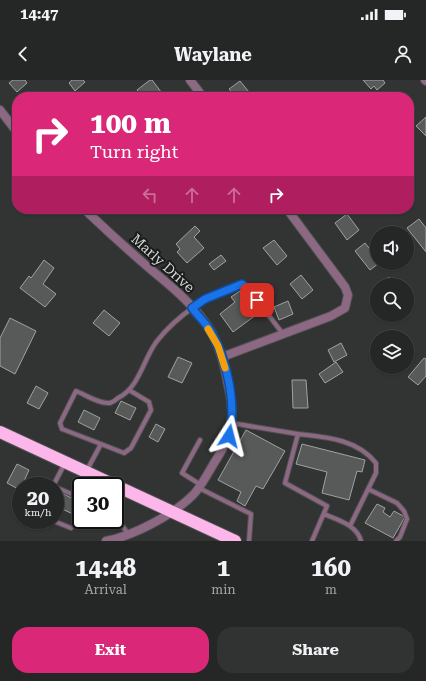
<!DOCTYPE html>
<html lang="en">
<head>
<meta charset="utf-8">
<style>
  body { margin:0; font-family:"Roboto Serif",serif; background:#313332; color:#f1f3f6; height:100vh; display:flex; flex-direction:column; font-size:15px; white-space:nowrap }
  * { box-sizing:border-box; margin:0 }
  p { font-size:13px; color:#a3a5a7 }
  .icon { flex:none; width:22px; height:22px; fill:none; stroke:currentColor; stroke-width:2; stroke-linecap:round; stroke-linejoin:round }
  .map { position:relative; height:461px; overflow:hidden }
  .panel { display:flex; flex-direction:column; background:#252726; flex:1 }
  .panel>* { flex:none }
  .hud { position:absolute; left:12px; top:12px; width:402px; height:122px; border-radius:16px; box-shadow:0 1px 3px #0004,0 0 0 1px #424443; background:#db2777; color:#fff; overflow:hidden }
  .controls { position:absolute; left:370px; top:146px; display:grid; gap:8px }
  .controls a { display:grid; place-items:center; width:44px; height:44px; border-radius:50%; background:#252726; box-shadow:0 1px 3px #0004,0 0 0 1px #424443; font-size:20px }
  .speed { position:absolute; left:12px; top:397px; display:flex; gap:8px; font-size:20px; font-weight:700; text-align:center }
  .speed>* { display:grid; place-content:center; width:52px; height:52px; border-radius:50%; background:#252726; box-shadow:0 1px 3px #0004,0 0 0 1px #424443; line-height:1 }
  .speed small { font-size:10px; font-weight:400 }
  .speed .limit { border:2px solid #111; border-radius:6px; background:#fff; color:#111 }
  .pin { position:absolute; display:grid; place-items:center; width:34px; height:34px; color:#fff; margin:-17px; border-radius:8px; box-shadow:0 2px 6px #0006 }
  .me { position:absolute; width:44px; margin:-22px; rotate:9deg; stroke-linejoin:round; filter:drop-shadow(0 0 3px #0008) }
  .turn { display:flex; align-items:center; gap:14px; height:84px; padding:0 12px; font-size:18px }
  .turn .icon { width:52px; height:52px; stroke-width:2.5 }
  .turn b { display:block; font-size:28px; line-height:34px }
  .lanes { display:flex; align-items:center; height:38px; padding:0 12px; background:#0003; justify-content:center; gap:20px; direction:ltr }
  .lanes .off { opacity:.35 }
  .eta { display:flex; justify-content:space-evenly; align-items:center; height:68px; text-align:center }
  .eta b { font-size:24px; font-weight:700; line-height:28px }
  .action { display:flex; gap:8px; margin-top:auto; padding:8px 12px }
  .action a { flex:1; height:46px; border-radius:16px; background:#db2777; color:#fff; font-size:16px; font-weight:700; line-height:46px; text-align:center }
  .action a+a { background:#313332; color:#f1f3f6 }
  .status { display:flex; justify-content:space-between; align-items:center; height:28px; padding:0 20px; background:#252726; direction:ltr }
  .status svg { height:11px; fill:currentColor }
  header { display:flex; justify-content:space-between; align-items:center; height:52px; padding:0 12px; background:#252726; font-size:18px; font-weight:700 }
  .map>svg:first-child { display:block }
  .building { fill:#575a59; stroke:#9fa2a1 }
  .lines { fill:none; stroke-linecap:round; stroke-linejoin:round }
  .lane-casing { stroke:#4f5251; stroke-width:6 }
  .street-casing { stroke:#4f5251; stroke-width:10 }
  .highway-casing { stroke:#4f5251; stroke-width:14 }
  .lane { stroke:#8c6882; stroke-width:4 }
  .street { stroke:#8c6882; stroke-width:8 }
  .highway { stroke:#fdb6e9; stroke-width:12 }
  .route-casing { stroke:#114b97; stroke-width:10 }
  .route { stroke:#1a73e8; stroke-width:7 }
  .slow { stroke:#f59e0b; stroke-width:7 }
  .labels { text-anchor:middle; stroke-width:4; stroke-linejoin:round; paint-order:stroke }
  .street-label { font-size:14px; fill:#d7d9d8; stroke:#1a1b1b }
</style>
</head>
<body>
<div class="status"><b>14:47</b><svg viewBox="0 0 49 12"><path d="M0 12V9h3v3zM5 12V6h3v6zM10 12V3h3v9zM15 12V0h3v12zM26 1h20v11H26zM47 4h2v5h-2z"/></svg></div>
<header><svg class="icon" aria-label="back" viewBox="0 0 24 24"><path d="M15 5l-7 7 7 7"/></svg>Waylane<svg class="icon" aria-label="person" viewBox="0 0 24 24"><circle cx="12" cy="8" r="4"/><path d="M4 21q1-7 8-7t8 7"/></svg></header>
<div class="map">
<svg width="426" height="461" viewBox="0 0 426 461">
  <rect width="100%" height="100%" fill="#313433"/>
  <!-- building -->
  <path class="building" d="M 13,0 L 25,0 L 27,3 L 17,12 L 9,3 Z
    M 72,0 L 83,0 L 85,2 L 75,11 L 69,3 Z
    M 150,0 L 152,0 L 165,17 L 143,17 L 137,10 Z
    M 363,0 L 383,0 L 385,3 L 377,10 L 374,6 L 371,9 Z
    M 240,1 L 253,17 L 236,17 L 229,9 Z
    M 42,11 L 48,17 L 34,17 Z
    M 426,37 L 426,56 L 416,46 Z
    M 347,134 L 359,150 L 347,160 L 335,143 Z
    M 419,139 L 426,148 L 426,172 L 407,148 Z
    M 195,146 L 200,151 L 194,157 L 204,168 L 187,183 L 177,172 L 180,169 L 176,164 Z
    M 274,160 L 287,176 L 277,185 L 263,168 Z
    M 365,163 L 377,178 L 377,183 L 379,183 L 370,190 L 355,171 Z
    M 221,175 L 226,181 L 214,190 L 209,184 Z
    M 44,180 L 54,188 L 43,204 L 56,214 L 45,227 L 20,208 L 29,196 L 31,198 Z
    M 301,195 L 313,210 L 302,219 L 290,204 Z
    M 389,197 L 396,205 L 379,205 Z
    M 243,209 L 260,232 L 233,252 L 220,234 L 235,222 L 231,217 Z
    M 288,221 L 293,234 L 279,240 L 274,227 Z
    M 104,230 L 120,243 L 109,256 L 93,243 Z
    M 10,238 L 36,251 L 15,294 L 0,286 L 0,258 Z
    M 341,263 L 347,275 L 334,282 L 328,270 Z
    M 178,277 L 192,283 L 182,303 L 168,297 Z
    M 424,278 L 426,279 L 426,296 L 418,305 L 408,297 Z
    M 336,282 L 343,292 L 325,303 L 319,294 Z
    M 292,300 L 306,300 L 308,328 L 293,328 Z
    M 36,306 L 48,313 L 39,329 L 27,323 Z
    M 121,321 L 136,328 L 130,340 L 115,333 Z
    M 84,330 L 100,338 L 94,350 L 78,342 Z
    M 156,344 L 165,349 L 158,362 L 149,357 Z
    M 246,350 L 285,371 L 263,409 L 256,406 L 245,426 L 237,421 L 241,412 L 218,400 Z
    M 302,364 L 365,380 L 362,392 L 357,391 L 349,420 L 322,413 L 327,392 L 296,384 Z
    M 17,384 L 29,390 L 20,410 L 7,403 Z
    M 62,413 L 81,423 L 81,433 L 79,437 L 56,426 Z
    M 377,424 L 385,428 L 383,432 L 390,437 L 394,431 L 405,437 L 393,458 L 365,443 Z"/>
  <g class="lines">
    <defs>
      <path id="lane" d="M 231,343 L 298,354 L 285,403 L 327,426 L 312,461
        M 298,354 C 326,357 357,359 376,383 L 376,393 L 350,446
        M 200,360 L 182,393 L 201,405
        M 101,364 L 124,373 L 131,368 L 151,330 L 149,322 L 129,310
        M 87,390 L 101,364 L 62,349 L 60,343 L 76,311 C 86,315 99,324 110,323 C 113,322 116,320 118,318 C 140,307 143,279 157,261 C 175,238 213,209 242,204 L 257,220 L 283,254
        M 53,406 L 65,383
        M 55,407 L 81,418
        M 199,408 L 251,434 L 249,461
        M 368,409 L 397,423 L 404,431 L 407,439 L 400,457 L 396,461
        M 324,434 C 338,440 357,445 361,461
        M 51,440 L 71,448
        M 111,440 L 122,445 L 128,454"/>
      <path id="street" d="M 190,0 L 203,17
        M 425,0 L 426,1
        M 0,30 L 17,52
        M 84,129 C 105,149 127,169 149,188 C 171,206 198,228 212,253 C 221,270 225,287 228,305 C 232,321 234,339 229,355 C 225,367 216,379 210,390 C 205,398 200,408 193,415 C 173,435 133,456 106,461
        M 222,277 L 331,236 L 345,228 L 348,215 L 345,207 L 287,129"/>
      <path id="highway" d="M 0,352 L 235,461"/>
    </defs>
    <!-- lane casing -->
    <use href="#lane" class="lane-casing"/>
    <!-- street casing -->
    <use href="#street" class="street-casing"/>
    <!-- highway casing -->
    <use href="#highway" class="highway-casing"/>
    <!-- lane -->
    <use href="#lane" class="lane"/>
    <!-- street -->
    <use href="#street" class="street"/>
    <!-- highway -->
    <use href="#highway" class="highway"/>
  </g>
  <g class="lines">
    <defs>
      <path id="route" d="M 229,356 C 237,325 227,279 211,252 C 206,243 198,236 192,228 L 205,219 L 242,204 L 257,220"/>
    </defs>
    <!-- route casing -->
    <use href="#route" class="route-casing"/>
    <!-- route -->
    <use href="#route" class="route"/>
    <!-- slow -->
    <path class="slow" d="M 208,249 L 218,266 L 225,288"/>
  </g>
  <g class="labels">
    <!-- street labels -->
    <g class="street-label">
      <text transform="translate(163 183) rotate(42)" y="5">Marly Drive</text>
    </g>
  </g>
</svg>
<div class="controls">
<a><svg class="icon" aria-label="sound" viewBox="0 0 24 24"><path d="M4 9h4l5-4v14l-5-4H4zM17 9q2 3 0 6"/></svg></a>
<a><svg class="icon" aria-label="search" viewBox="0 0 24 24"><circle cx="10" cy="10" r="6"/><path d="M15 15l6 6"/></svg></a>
<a><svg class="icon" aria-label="layers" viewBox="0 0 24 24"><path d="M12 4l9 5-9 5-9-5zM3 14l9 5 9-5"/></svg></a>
</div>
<div class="speed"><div>20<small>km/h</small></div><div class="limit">30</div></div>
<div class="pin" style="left:257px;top:220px;background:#d93025"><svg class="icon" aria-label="arrive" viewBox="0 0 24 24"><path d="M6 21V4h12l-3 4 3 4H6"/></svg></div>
<svg class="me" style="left:229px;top:356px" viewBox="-20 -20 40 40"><path d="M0-17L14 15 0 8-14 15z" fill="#1a73e8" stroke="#fff" stroke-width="4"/></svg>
<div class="hud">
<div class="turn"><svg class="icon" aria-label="right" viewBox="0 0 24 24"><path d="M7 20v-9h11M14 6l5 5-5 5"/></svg><div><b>100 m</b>Turn right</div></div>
<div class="lanes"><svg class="icon off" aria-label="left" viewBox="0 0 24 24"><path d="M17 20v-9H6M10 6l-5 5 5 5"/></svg><svg class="icon off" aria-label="ahead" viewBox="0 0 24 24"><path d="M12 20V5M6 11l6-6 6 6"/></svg><svg class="icon off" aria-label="ahead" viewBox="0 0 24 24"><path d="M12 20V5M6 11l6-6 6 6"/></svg><svg class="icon" aria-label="right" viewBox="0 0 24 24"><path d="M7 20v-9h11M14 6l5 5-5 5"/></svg></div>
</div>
</div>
<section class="panel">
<div class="eta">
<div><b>14:48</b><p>Arrival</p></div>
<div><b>1</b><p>min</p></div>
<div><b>160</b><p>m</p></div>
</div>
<div class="action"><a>Exit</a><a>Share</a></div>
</section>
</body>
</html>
